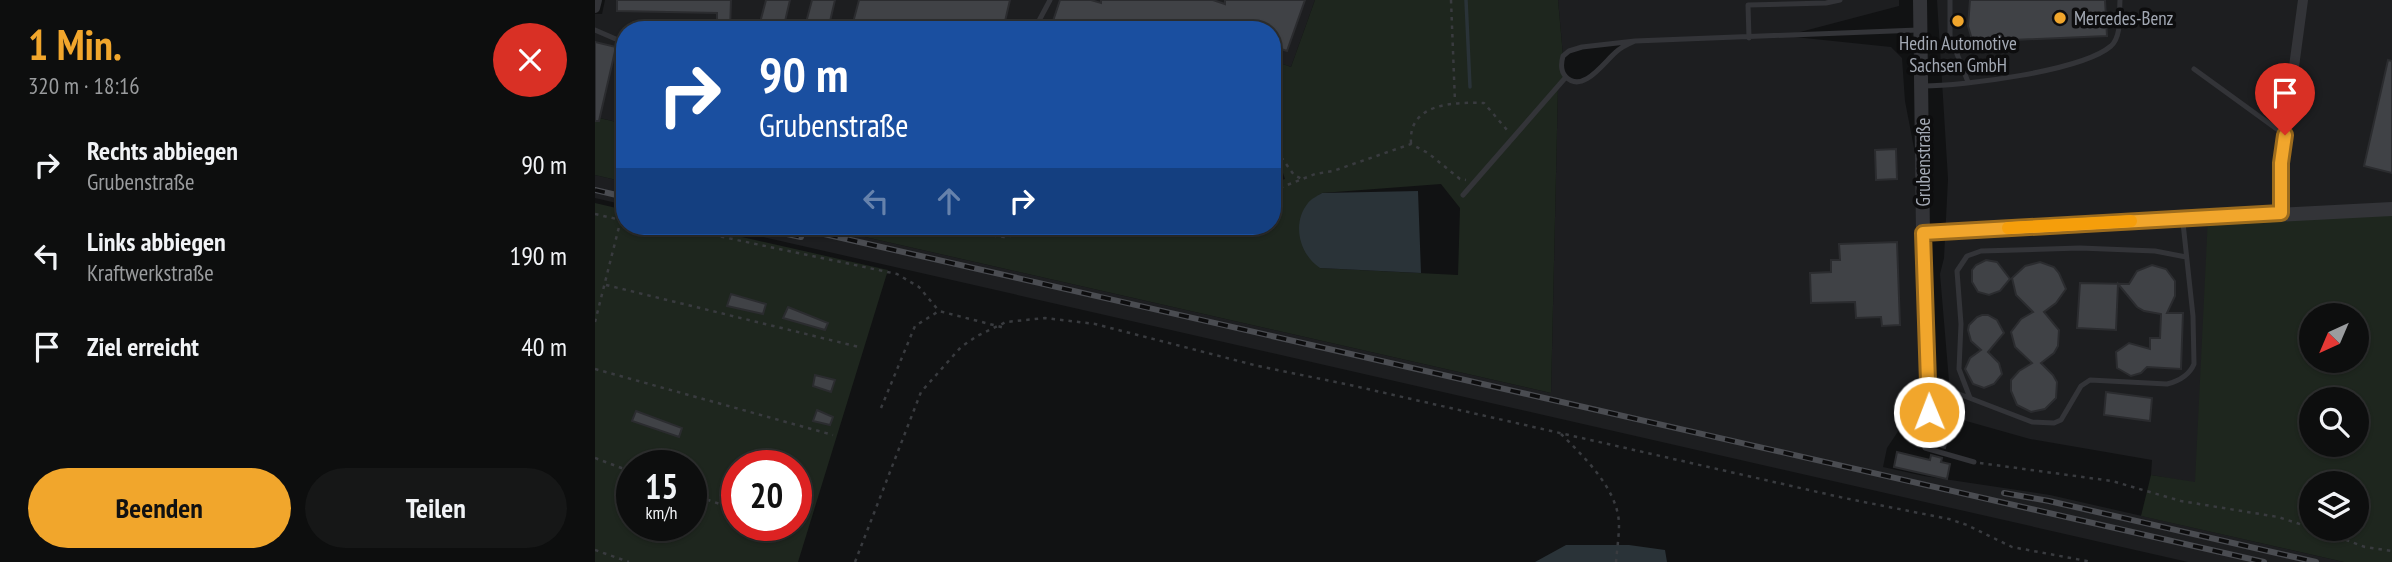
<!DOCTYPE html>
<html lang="de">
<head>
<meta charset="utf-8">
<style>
  body { margin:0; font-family:"PT Sans Narrow",sans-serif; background:#161717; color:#f1f3f6; height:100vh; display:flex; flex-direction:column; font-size:26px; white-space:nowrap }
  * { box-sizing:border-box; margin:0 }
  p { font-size:23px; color:#9a9c9e }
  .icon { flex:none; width:38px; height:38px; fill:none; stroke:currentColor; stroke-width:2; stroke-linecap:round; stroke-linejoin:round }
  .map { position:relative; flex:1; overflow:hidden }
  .details { display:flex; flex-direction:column; background:#0d0e0e; width:595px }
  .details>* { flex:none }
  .banner { position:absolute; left:21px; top:21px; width:665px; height:214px; border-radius:28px; box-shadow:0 2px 5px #0004,0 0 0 2px #2d2e2e; background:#1a4fa0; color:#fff; overflow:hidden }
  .needle { width:46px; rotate:224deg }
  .tools { position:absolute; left:1704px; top:303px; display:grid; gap:14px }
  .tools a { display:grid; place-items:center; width:70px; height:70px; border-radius:50%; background:#0d0e0e; box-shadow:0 2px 5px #0004,0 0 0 2px #2d2e2e; font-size:35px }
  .speed { position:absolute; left:21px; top:450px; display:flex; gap:14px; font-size:35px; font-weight:700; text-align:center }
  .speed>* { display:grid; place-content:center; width:91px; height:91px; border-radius:50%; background:#0d0e0e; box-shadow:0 2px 5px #0004,0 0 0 2px #2d2e2e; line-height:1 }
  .speed small { font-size:18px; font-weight:400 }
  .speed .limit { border:10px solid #d22; background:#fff; color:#111 }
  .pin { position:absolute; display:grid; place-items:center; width:60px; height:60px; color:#fff; margin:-72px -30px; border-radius:50% 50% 50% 0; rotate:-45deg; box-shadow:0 0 7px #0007 }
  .pin .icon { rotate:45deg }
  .me { position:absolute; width:77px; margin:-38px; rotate:359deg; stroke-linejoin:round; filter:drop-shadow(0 0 5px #0008) }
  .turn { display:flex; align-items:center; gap:24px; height:147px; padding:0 28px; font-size:32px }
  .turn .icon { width:91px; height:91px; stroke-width:2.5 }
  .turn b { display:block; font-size:49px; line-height:60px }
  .lanes { display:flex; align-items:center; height:66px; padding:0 28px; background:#0003; justify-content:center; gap:35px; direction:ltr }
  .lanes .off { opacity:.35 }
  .round { display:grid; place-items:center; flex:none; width:74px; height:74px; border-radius:37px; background:#161717 }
  .headline { display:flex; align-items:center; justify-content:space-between; height:119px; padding:0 28px }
  h1 { font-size:42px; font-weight:700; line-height:52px; color:#f1a62c }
  .button { display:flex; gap:14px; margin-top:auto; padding:14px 28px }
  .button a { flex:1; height:80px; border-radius:42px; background:#f1a62c; color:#111; font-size:28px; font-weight:700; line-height:80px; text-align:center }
  .button a+a { background:#161717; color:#f1f3f6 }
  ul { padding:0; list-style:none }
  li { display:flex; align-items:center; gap:21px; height:91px; padding:0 28px }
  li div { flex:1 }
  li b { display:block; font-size:26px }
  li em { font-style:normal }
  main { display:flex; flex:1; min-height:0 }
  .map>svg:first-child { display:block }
  .built { fill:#1d1e20; fill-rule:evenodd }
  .green { fill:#1e261e; fill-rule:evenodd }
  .water { fill:#2a3338 }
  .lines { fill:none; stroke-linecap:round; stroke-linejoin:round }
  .stream { stroke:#2a3338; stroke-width:3.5 }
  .building { fill:#404246; stroke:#2b2c2f; stroke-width:2 }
  .path { stroke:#393b3f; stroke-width:2.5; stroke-dasharray:3.5 5; stroke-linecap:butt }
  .service { stroke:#333438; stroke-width:5 }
  .minor { stroke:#333438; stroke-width:10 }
  .tertiary { stroke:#333438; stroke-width:14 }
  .rail-casing { stroke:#4a4c51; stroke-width:6 }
  .rail { stroke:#0d0d0e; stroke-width:3.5; stroke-dasharray:10; stroke-linecap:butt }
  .route-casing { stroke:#9d6c1d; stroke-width:18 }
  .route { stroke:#f1a62c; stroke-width:12 }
  .slow { stroke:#f59e0b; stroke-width:12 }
  .poi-dot { fill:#f1a62c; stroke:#0d0d0e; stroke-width:2.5 }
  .labels { text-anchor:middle; stroke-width:7; stroke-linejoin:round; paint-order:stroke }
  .poi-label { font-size:19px; fill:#a3a9b4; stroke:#0d0d0e; text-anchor:start }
  .street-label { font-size:19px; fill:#a3a9b4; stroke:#0d0d0e }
</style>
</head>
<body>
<main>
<section class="details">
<div class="headline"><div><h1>1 Min.</h1><p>320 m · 18:16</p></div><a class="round" style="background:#d93025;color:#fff"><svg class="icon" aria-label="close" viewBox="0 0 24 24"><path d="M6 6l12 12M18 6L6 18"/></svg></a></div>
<ul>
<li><svg class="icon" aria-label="right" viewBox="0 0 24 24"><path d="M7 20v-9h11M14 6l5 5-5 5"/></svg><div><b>Rechts abbiegen</b><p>Grubenstraße</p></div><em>90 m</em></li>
<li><svg class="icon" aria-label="left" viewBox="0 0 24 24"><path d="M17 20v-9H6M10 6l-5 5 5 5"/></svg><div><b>Links abbiegen</b><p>Kraftwerkstraße</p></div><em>190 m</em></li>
<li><svg class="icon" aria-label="arrive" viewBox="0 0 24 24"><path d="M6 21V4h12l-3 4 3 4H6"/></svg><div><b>Ziel erreicht</b></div><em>40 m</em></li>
</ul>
<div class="button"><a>Beenden</a><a>Teilen</a></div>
</section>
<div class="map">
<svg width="1797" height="562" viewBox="0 0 1797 562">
  <rect width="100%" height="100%" fill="#111213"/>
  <!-- built -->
  <path class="built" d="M 10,0 L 720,0 L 696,67 L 677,60 L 677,30 L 30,30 L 30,124 L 0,117 L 0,14 L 7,14 Z
    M 963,0 L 1304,0 L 1304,6 L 1190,36 L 1296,47 L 1307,58 L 1310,101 L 1328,195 L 1334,387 L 1321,383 L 1322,412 L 1316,412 L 1292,448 L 1288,467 L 1329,476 L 1455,495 L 1749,562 L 1593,562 L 120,226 L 222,226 L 956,393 L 963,86 L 971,77 L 987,81 L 1023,50 L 1038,42 L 987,47 L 968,56 Z
    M 1342,0 L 1797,0 L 1797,533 L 1762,483 L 1600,483 L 1556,475 L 1557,460 L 1435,439 L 1357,417 L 1345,274 L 1349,258 L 1353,179 ZM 1717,315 L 1762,315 L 1762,360 L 1717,360 ZM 1717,399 L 1762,399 L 1762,444 L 1717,444 Z
    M 0,175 L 30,182 L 30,205 L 0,198 Z"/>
  <!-- green -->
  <path class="green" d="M 720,0 L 963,0 L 968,56 L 966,63 L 971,77 L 963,86 L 956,393 L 222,226 L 677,226 L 677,182 L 690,179 L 681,152 L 677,149 L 677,60 L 696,67 ZM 846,184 L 865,208 L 863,275 L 725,268 C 708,238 691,218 727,193 Z
    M 0,117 L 30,124 L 30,182 L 0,175 Z
    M 0,203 L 30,210 L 30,226 L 98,226 L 293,270 L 203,562 L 0,562 ZM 37,466 L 96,466 L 96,525 L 37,525 ZM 142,466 L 201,466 L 201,525 L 142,525 Z
    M 1797,209 L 1797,562 L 1749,562 L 1546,516 L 1556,475 L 1600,482 L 1613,217 ZM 1717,315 L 1762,315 L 1762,360 L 1717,360 ZM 1717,399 L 1762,399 L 1762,444 L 1717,444 ZM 1717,483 L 1762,483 L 1762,528 L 1717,528 Z"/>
  <!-- water -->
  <path class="water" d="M 823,191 L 826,273 L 725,268 C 705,255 696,224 713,203 C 716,199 722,196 727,193 Z
    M 971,545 L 1034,545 L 1070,550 L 1072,562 L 940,562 Z"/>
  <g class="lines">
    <!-- stream -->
    <path class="stream" d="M 871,0 L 875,87"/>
  </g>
  <!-- building -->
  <path class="building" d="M 22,0 L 136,0 L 135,30 L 122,30 L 122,13 L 22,11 Z
    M 171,0 L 195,0 L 188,30 L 163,30 Z
    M 217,0 L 240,0 L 233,30 L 209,30 Z
    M 264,0 L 415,0 L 408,30 L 256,30 Z
    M 465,0 L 496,0 L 506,3 L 506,0 L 618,0 L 630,4 L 630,0 L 710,0 L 692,51 L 677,46 L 677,30 L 632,30 L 621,26 L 620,30 L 507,30 L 497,26 L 496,30 L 455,30 Z
    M 1375,0 L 1510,0 L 1512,36 L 1418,40 L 1418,43 L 1413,43 L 1413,49 L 1380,50 L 1373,26 Z
    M 0,42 L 21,47 L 4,121 L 0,121 Z
    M 1793,60 L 1797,61 L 1797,173 L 1769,166 Z
    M 1301,149 L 1302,179 L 1281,180 L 1280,150 Z
    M 1302,242 L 1305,325 L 1287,326 L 1286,317 L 1261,318 L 1260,302 L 1216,303 L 1215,273 L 1236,272 L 1236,260 L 1245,260 L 1244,244 Z
    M 1391,260 L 1402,262 L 1415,279 L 1405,291 L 1394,295 L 1383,292 L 1377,282 L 1377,270 L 1381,265 Z
    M 1445,262 L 1459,267 L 1464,273 L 1471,289 L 1461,303 L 1449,312 L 1464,330 L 1463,346 L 1459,353 L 1446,363 L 1458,375 L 1462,382 L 1461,398 L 1450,409 L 1436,412 L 1422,405 L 1416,391 L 1416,380 L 1424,371 L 1437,363 L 1420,347 L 1416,332 L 1426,319 L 1438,312 L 1421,295 L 1417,278 L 1430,266 Z
    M 1557,265 L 1571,269 L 1580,281 L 1580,296 L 1572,313 L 1588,313 L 1586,369 L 1552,367 L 1546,373 L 1536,376 L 1522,368 L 1521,352 L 1534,343 L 1555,349 L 1555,338 L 1565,338 L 1566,314 L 1549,311 L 1542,307 L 1523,284 L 1521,330 L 1482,328 L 1485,283 L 1534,284 L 1542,271 Z
    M 136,294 L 171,304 L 168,314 L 132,306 Z
    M 193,307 L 233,323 L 230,330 L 188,318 Z
    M 1387,315 L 1393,315 L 1402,320 L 1409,333 L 1393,352 L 1404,363 L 1407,374 L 1399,384 L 1389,388 L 1378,384 L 1370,369 L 1375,358 L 1386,350 L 1376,341 L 1373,330 L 1374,325 L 1382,317 Z
    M 220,375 L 240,380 L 236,392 L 218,386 Z
    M 1511,392 L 1557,398 L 1555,421 L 1509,415 Z
    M 222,410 L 238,417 L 235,425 L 218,421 Z
    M 41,411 L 87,428 L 84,437 L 37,421 Z
    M 1341,415 L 1363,421 L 1360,433 L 1354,431 L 1350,448 L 1339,445 L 1343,428 L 1338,426 Z
    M 1302,452 L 1335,460 L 1336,455 L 1347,458 L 1346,462 L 1355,464 L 1352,479 L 1299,467 Z"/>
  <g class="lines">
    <!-- path -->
    <path class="path" d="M 856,0 L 860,102
      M 816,143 C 813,103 859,102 889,103 L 912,130
      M 678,155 L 686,157 L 699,175 L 707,179
      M 677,191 L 720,174 L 738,171 L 816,144 L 833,153 L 865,179 L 871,180
      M 0,214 L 26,220
      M 76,226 L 302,274 L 324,287 L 344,311
      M 384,226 L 395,235 L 409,237 L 480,226
      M 11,285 L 264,347
      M 0,322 L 27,215 L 30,215
      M 0,369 L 238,435
      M 286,408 L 320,326 L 344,311 L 410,328
      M 966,434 C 989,457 1023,489 1024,524 C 1024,536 1022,550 1021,562
      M 0,458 L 37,472
      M 1385,463 L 1517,481 L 1586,501 L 1683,517 L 1717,528
      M 96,494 L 142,510
      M 181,525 L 185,527
      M 1719,528 L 1770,547 L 1797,551
      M 0,550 L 34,562
      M 260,562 L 326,392 L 366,347 L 382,336 L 411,322 L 450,318 L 500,324 L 663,366 L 755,385 L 1249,498 L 1354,519 L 1372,525 L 1417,547 L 1497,562"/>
    <!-- service -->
    <path class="service" d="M 1355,0 L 1355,36 L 1373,82
      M 0,30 L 30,43
      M 439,30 L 455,0
      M 1154,38 L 1153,5 L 1231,3 L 1245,0
      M 1040,41 L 987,47 L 974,51 L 968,56 C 966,63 965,71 971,77 C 988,94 1009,62 1021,52 C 1026,47 1033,44 1040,41 L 1323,30
      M 1599,69 L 1690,135
      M 1328,86 C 1368,86 1487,71 1516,46 C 1527,36 1524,14 1525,0
      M 868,195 L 971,77
      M 1328,233 L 1334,387 L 1330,448 L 1379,462
      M 1334,387 L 1364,394 L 1437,422 L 1459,423 L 1466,420 L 1486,386 L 1495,380 L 1572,384 C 1584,381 1594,376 1599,364 L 1598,316 L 1588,223
      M 1375,398 L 1364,369 L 1366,324 L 1362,271 L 1372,256 L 1386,251 L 1485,248 L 1560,251 L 1591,257"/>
    <!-- minor -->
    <path class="minor" d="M 0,8 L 2,0
      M 1686,213 L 1686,163 L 1708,0"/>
    <!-- tertiary -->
    <path class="tertiary" d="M 1325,0 L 1328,233 L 1797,209"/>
    <defs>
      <path id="rail" d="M 0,190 L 30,197
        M 155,226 L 206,237
        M 194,226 L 1669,562
        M 1409,493 L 1454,501 L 1721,562"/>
    </defs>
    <!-- rail casing -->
    <use href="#rail" class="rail-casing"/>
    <!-- rail -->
    <use href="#rail" class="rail"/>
  </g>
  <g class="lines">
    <defs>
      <path id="route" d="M 1334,412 L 1328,233 L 1686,213 L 1686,163 L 1690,135"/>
    </defs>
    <!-- route casing -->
    <use href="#route" class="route-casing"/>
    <!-- route -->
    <use href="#route" class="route"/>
    <!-- slow -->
    <path class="slow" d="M 1413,228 L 1536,221"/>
  </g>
  <!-- markers -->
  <g class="poi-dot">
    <circle cx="1465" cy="18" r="7"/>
    <circle cx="1363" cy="21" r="7"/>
  </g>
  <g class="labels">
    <!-- poi labels -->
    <g class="poi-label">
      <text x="1479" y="25">Mercedes-Benz</text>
      <text x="1363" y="50" text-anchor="middle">Hedin Automotive<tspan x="1363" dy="22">Sachsen GmbH</tspan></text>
    </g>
    <!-- street labels -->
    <g class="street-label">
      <text transform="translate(1328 162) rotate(-90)" y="7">Grubenstraße</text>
    </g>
  </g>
</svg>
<div class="tools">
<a><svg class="needle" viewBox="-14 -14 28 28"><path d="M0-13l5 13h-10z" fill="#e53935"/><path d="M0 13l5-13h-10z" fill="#9a9c9e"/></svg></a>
<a><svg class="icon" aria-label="search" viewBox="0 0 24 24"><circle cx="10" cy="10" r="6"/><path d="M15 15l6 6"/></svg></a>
<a><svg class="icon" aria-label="layers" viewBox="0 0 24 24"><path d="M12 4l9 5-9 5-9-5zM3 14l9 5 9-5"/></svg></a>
</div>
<div class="speed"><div>15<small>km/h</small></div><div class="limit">20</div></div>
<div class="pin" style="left:1690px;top:135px;background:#d93025"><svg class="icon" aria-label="arrive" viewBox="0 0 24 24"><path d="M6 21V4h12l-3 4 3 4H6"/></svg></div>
<svg class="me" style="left:1334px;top:412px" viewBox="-20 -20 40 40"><circle r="17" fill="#f1a62c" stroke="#fff" stroke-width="3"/><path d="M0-11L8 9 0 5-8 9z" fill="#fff"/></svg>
<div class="banner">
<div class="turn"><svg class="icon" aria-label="right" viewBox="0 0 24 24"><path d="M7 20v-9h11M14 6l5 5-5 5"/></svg><div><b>90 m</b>Grubenstraße</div></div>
<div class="lanes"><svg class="icon off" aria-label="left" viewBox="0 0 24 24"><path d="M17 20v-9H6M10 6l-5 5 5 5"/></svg><svg class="icon off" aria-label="ahead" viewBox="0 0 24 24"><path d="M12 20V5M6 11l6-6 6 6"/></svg><svg class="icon" aria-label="right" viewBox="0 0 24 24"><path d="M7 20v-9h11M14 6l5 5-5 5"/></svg></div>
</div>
</div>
</main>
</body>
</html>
